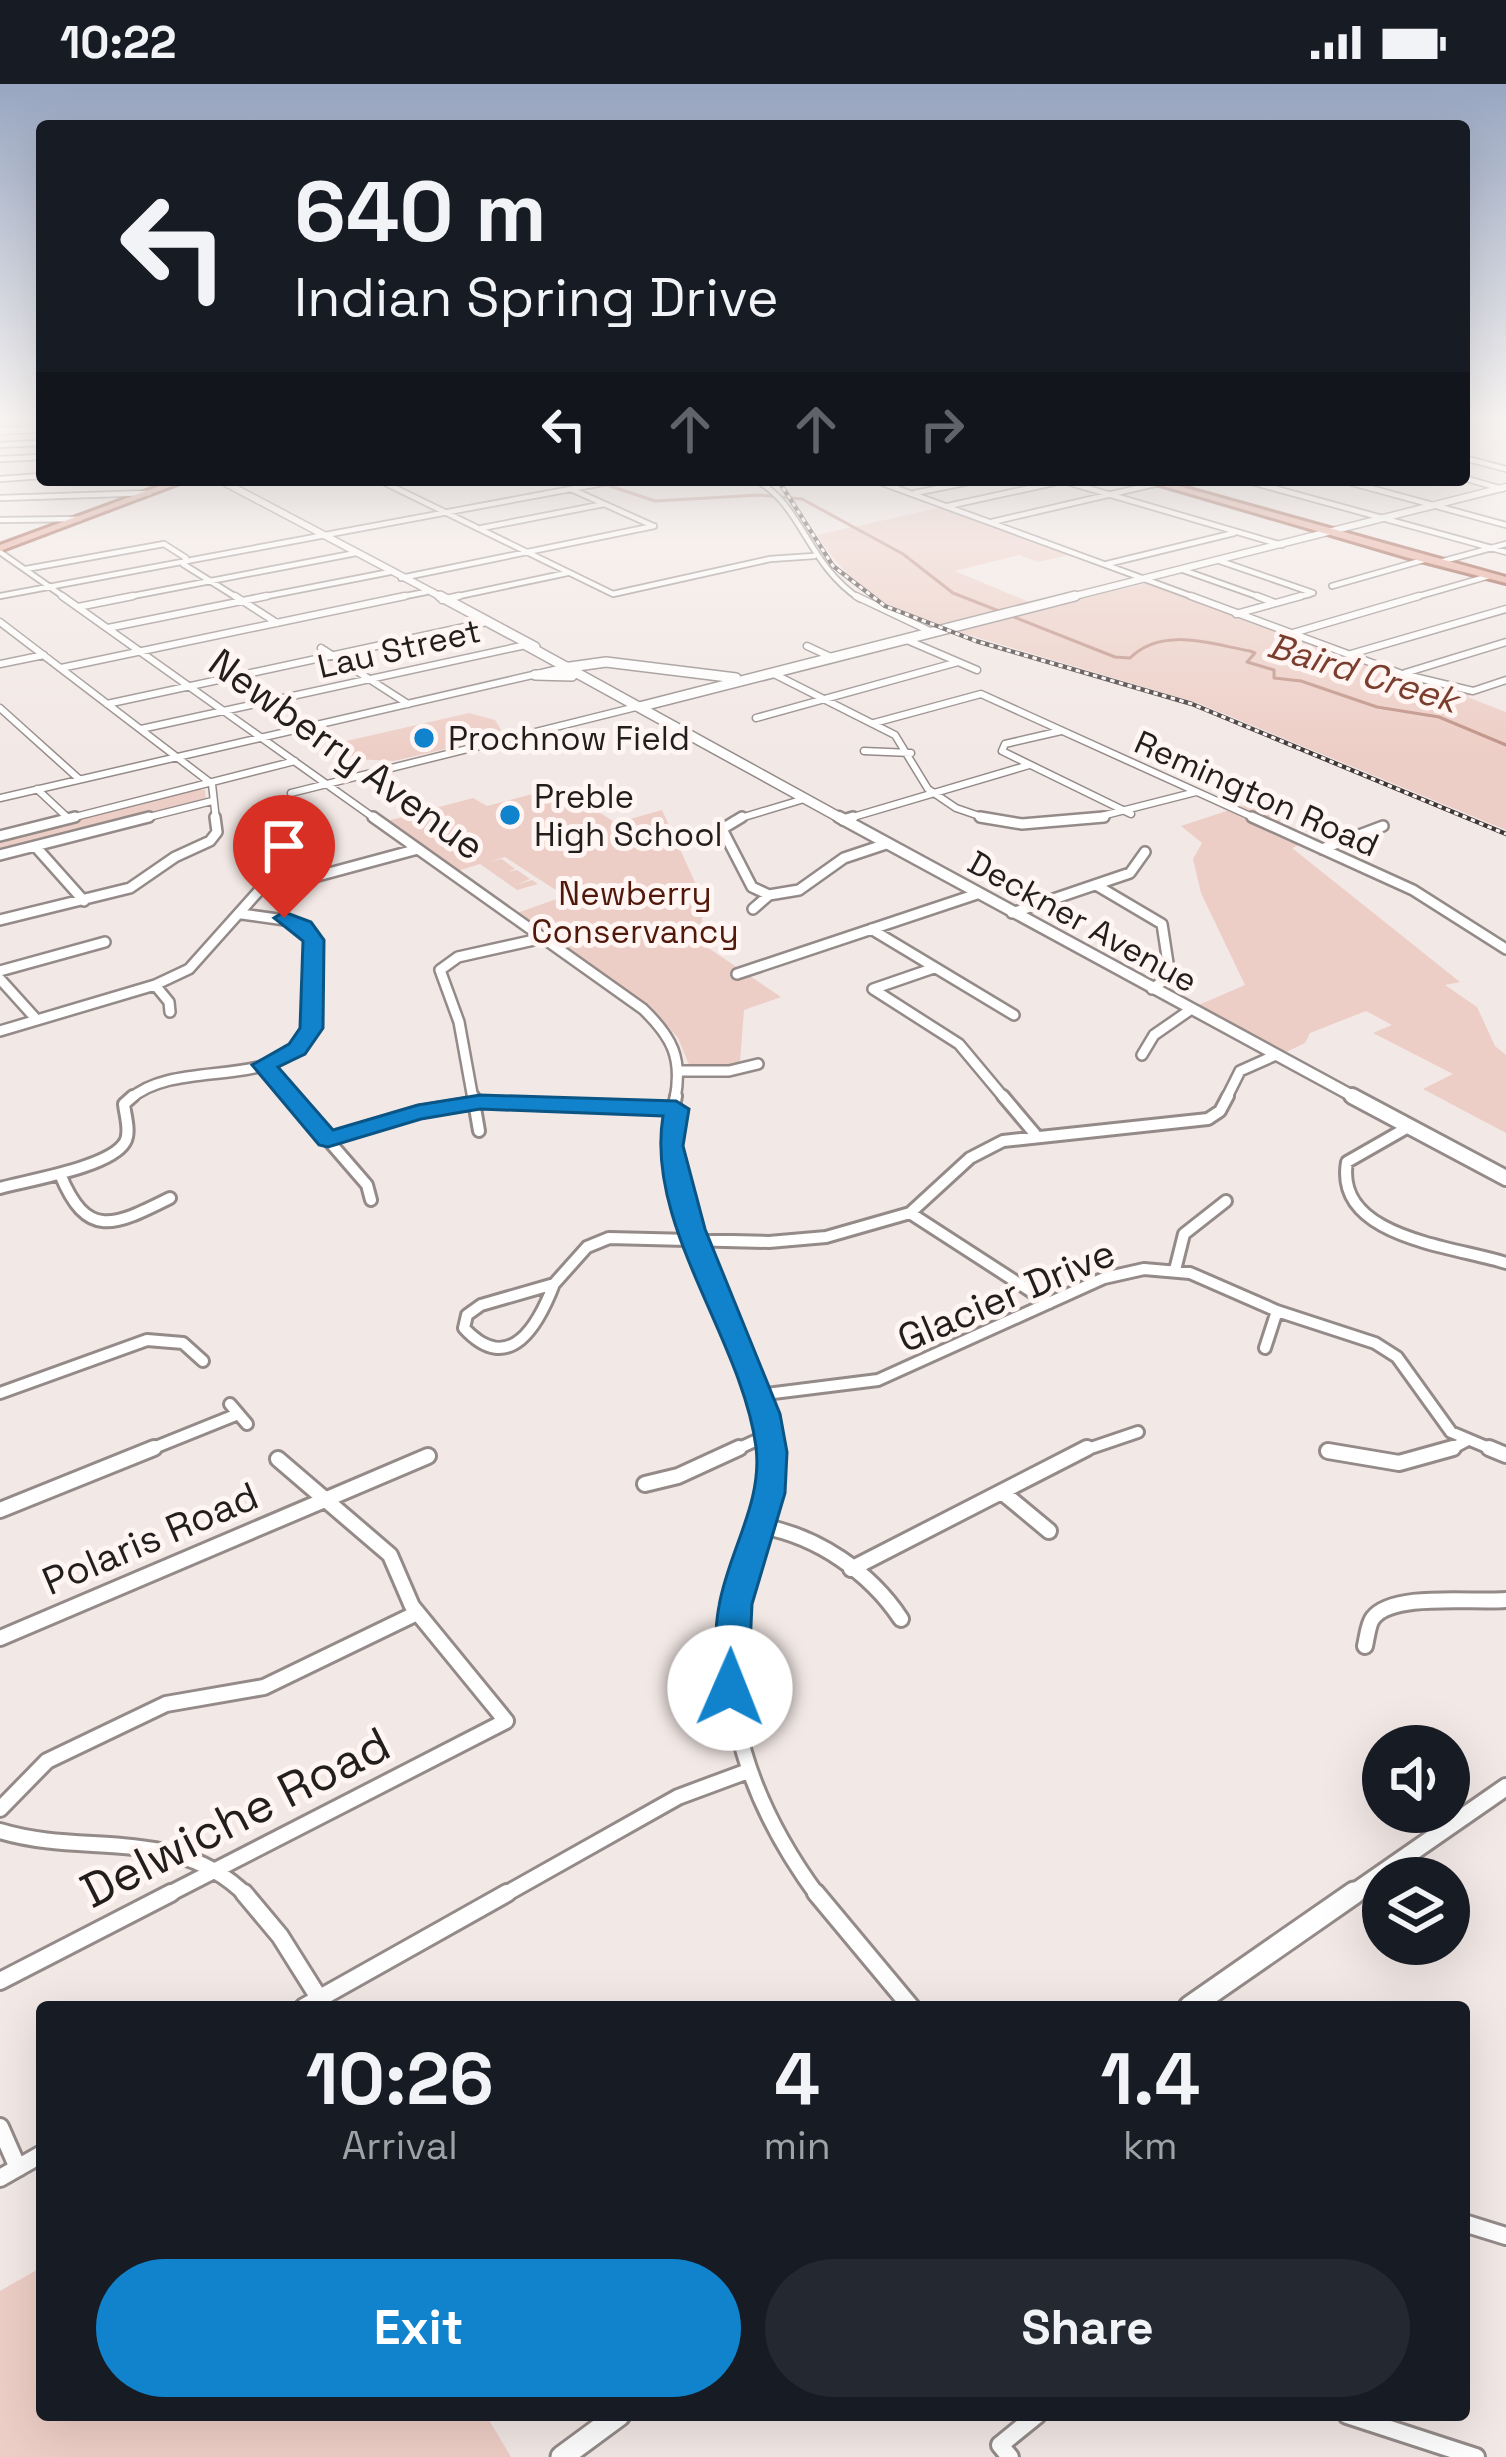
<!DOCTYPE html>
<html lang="en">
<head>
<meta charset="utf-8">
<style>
  body { margin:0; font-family:"Space Grotesk",sans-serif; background:#242831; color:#f1f3f6; height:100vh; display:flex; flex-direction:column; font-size:45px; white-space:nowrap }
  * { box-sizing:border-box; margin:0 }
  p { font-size:39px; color:#9ea1a6 }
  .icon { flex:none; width:66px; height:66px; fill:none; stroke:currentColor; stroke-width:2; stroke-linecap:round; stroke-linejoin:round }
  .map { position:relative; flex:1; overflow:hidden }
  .drawer { position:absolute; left:36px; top:1917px; width:1434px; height:420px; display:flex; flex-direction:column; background:#171b24; border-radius:12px; box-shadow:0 12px 48px #0002 }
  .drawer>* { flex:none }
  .guide { position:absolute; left:36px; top:36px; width:1434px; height:366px; border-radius:12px; box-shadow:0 12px 48px #0002; background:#171b24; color:#f1f3f6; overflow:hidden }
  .fabs { position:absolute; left:1362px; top:1641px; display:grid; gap:24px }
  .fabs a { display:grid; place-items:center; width:108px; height:108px; border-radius:50%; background:#171b24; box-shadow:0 12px 48px #0002; font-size:60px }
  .pin { position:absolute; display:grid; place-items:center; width:102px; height:102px; color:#fff; margin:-123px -51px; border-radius:50% 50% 50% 0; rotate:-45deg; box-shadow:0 0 12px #0007 }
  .pin .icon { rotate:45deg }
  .me { position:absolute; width:132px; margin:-66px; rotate:1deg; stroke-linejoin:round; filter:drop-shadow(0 0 9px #0008) }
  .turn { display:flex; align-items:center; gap:42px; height:252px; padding:0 60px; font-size:54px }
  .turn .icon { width:156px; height:156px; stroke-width:2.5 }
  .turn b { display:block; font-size:84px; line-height:102px }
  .lanes { display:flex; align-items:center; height:114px; padding:0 60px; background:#0003; justify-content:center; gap:60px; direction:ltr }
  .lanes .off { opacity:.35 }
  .eta { display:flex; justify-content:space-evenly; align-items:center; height:204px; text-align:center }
  .eta b { font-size:72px; font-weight:600; line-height:84px }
  .cta { display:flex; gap:24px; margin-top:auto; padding:24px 60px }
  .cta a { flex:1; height:138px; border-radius:72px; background:#1083cc; color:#fff; font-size:48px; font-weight:600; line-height:138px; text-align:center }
  .cta a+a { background:#242831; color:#f1f3f6 }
  .status { display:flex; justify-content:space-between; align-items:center; height:84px; padding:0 60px; background:#171b24; direction:ltr }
  .status svg { height:33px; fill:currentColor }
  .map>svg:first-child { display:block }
  .green { fill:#edcec6 }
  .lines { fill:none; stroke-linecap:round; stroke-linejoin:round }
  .stream { stroke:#c09286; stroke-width:3 }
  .minor-far5-casing { stroke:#948b89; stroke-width:8 }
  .minor-far4-casing { stroke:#948b89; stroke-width:9 }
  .minor-far3-casing { stroke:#948b89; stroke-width:14 }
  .minor-far2-casing { stroke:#948b89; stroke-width:16 }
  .minor-far1-casing { stroke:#948b89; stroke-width:20 }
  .minor-casing { stroke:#948b89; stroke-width:22 }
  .tertiary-far5-casing { stroke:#948b89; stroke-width:9 }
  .tertiary-far4-casing { stroke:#948b89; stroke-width:12 }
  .tertiary-far3-casing { stroke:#948b89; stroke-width:15 }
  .tertiary-far2-casing { stroke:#948b89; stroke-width:20 }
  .tertiary-far1-casing { stroke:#948b89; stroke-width:22 }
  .tertiary-casing { stroke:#948b89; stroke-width:27 }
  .primary-casing { stroke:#944c3a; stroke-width:6 }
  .minor-far5 { stroke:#fff; stroke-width:4.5 }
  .minor-far4 { stroke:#fff; stroke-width:6 }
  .minor-far3 { stroke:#fff; stroke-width:9 }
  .minor-far2 { stroke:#fff; stroke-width:10 }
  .minor-far1 { stroke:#fff; stroke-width:14 }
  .minor { stroke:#fff; stroke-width:16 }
  .tertiary-far5 { stroke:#fff; stroke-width:6 }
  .tertiary-far4 { stroke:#fff; stroke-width:9 }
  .tertiary-far3 { stroke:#fff; stroke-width:10 }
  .tertiary-far2 { stroke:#fff; stroke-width:14 }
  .tertiary-far1 { stroke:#fff; stroke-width:16 }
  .tertiary { stroke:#fff; stroke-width:21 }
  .primary { fill:#e4a292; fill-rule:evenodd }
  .rail-casing { stroke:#3d3837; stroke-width:4.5 }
  .rail { stroke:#fff5f3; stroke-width:3; stroke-dasharray:4.5; stroke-linecap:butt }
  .route { fill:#1083cc; stroke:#0a5585; stroke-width:3 }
  .poi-dot { fill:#1083cc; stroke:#fff5f3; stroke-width:4.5 }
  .labels { text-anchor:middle; stroke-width:10; stroke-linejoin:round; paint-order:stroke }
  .far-street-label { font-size:33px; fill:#221e1d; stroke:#fff5f3 }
  .far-poi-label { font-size:33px; fill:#221e1d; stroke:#fff5f3; text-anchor:start }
  .far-park-label { font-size:33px; fill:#51180a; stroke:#fff5f3 }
  .far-water-label { font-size:36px; font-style:italic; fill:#7b3e2e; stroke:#fff5f3 }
  .street-label { font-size:39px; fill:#221e1d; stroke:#fff5f3 }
  .near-street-label { font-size:48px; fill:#221e1d; stroke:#fff5f3 }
</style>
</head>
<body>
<div class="status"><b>10:22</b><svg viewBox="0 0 49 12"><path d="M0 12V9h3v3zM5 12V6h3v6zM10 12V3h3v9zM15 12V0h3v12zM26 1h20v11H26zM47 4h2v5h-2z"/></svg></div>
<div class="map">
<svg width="1506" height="2373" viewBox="0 0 1506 2373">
  <rect width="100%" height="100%" fill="#f2e8e5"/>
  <!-- green -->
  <path class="green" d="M 943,423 L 1069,471 L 1038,478 L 1019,471 L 955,487 L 1036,521 L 944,545 C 885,523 851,504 817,451 Z
    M 1147,499 L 1393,589 L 1476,609 L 1467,613 L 1506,628 L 1506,746 L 1198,619 L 952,546 Z
    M 469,629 L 495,636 L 501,646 L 488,655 L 394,677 L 354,675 L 342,658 Z
    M 559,703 L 616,739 L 662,726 L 705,820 L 698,857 L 781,913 L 744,926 L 740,978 L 719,984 L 690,983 L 678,954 L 657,930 L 517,829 L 565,812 L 505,773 L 489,778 L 502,775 L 515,785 L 508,788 L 517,786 L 530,795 L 516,801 L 532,796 L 538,800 L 517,806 L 480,780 L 457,787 L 387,737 L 473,714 L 487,722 Z
    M 195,705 L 205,706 L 206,716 L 0,769 L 0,753 Z
    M 1269,713 L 1296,725 L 1279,733 L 1283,750 L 1303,759 L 1292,764 L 1460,898 L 1445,901 L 1477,923 L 1495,962 L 1506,971 L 1506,1049 L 1423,1005 L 1453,990 L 1373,949 L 1392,941 L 1366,927 L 1310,949 L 1305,959 L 1282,970 L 1194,923 L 1245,901 L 1201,809 L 1193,775 L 1202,759 L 1181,742 Z
    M 42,2183 L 42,2331 L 486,2331 L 511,2373 L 0,2373 L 0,2207 Z"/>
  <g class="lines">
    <!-- stream -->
    <path class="stream" d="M 557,396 L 591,400
      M 607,401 L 655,417 L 760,411 L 802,415 L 903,470 L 953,509 L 999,527
      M 1014,533 L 1115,573 L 1130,574 C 1162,542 1210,560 1250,567 L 1255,569 L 1247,578 L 1274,586 L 1274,594 L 1301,597 L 1377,623 L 1439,633 L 1506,661"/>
    <defs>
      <path id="minor-far5" d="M 0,361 L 42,359
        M 1464,374 L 1506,385
        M 0,375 L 42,373
        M 1464,394 L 1502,405
        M 0,395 L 42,392
        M 379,396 L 613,510 L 770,475 L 814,472
        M 756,396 C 803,422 807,480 860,515
        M 874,396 L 1199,515
        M 1060,396 L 1282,461
        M 1244,396 L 1506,468
        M 1341,396 L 1506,441
        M 571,405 L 651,441
        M 915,409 L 979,396
        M 0,414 L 149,409
        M 948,422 L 1062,397
        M 0,436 L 79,435
        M 992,438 L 1159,399
        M 482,444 L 604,420
        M 0,468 L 67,515
        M 1220,477 L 1313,509
        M 1440,478 L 1506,460
        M 1107,480 L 1234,449
        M 26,485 L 164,460 L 186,474 L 183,480 L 239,515
        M 1183,486 L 1265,515
        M 401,494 L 654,442
        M 1332,502 L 1427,475
        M 0,512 L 619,396
        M 117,515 L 356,469
        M 252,515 L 390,488
        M 390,515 L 426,508
        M 445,515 L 567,489
        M 1290,515 L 1310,510
        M 1409,515 L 1489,492"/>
      <path id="minor-far4" d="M 62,512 L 377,736
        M 235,512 L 277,539
        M 856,512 L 934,549
        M 1191,512 L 1402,590 L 1473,607 L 1506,596
        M 1257,512 L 1275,519
        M 442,516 L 459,512
        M 78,523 L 133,512
        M 1236,530 L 1301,512
        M 0,538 L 212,700 L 216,736
        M 108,544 L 267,512
        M 1293,549 L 1419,512
        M 907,556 L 977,586
        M 807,562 L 833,574
        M 321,564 L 408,620
        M 1351,570 L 1506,525
        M 0,580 L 44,571
        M 61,584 L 405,512
        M 772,589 L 895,651 L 928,705 L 956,724 L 991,736
        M 1405,589 L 1506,558
        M 107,620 L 483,539
        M 0,624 L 79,695
        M 756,634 L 958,578
        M 874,639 L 981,610 L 1259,736
        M 141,645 L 526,561
        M 1061,647 L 1005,660 L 1002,667 L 1131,730
        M 864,667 L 911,669
        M 37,705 L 69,735
        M 0,714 L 563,584
        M 63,736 L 295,677
        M 137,736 L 212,717
        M 300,736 L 291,709 L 636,623
        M 734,736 L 804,715
        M 843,736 L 1029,681
        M 1086,736 L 1196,708"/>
      <path id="minor-far3" d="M 373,733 L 643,925 C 672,953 683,974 675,1015
        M 742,733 L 722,745 L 752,803 L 769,811
        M 980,733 L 1022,740 L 1104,733
        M 1252,733 L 1413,806 L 1506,865
        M 843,736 L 853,733
        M 0,752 L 75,733
        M 35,762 L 84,817
        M 1322,765 L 1383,742
        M 0,771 L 149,733
        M 314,793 L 418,765
        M 1096,801 L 1162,840 L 1170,892 L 1152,905
        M 753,825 L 769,811 L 799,806 L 844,774 L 886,760
        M 1012,829 L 1130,789 L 1145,768
        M 0,836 L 130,804 L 175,773 L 210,757 L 217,748 L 215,733
        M 871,845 L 1014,931
        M 934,884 L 873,905 L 959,960 L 1005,1015
        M 0,887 L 105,858
        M 737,890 L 977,810
        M 0,895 L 37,936
        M 155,901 L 169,918 L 170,928
        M 0,947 L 155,901 L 189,885 L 306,754 L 299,733
        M 1142,971 L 1154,951 L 1190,926
        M 263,981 L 292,1015
        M 681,987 L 729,987 L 758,980
        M 130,1015 C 176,973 283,1008 310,947 C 318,928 312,875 312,852 L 292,837 L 242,830
        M 473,1015 L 459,938 L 440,886 L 458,873 L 543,854
        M 1226,1015 L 1240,987 L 1276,971"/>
      <path id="minor-far2" d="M 290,1012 L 367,1101 L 371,1116
        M 473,1012 L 479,1047
        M 676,1012 C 650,1143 765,1248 772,1367
        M 1003,1012 L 1035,1050
        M 1410,1042 L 1347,1078 C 1334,1154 1453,1162 1506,1179
        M 328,1055 L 418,1028 L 480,1018 L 677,1025
        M 60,1090 C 87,1156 114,1142 170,1114
        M 0,1104 C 29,1096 111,1083 125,1058 C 131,1048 125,1031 124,1020 L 133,1012
        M 910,1129 L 1049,1219
        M 1175,1186 L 1184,1150 L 1226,1117
        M 554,1200 L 587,1163 L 609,1154 L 769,1158 L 826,1153 L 910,1129 L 970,1074 L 1003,1057 L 1208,1035 L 1220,1027 L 1228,1012
        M 554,1200 C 539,1239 510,1294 464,1244 L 467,1231 L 481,1221 Z
        M 1265,1264 L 1277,1227
        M 0,1309 L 147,1256 L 183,1259 L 203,1277
        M 758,1311 L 878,1296 L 1104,1194 L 1144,1185 L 1190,1189 L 1277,1227 L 1375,1259 L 1397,1273 L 1451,1348 L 1496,1367
        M 230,1320 L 247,1340
        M 146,1367 L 238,1330
        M 733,1367 L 770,1350
        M 1082,1367 L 1138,1348
        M 1447,1367 L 1466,1357"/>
      <path id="minor-far1" d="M 771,1364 C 774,1415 750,1459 739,1508 C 712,1618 753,1724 818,1812
        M 1489,1364 L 1506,1371
        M 1328,1367 L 1399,1379 L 1453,1364
        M 645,1400 L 678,1392 L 739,1364
        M 1002,1408 L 1049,1447
        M 0,1426 L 154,1364
        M 761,1442 C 817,1452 870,1488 901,1535
        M 851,1485 L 1087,1364
        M 0,1554 L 428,1372
        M 1365,1562 C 1367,1554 1368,1540 1373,1534 C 1393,1508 1473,1519 1506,1516
        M 0,1725 L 47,1677 L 166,1620 L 264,1603 L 417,1529
        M 0,1747 C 85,1773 177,1741 247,1812
        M 165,1812 L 506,1637 L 412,1522 L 390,1471 L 278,1375
        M 502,1812 L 678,1713 L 748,1687"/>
      <path id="minor" d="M 244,1809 L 280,1852 L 319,1914
        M 816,1809 L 911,1923
        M 0,1897 L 171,1809
        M 304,1923 L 507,1809
        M 0,2043 L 18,2084
        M 0,2094 L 42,2070
        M 1464,2139 L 1506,2152
        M 1347,2331 L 1476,2373
        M 1010,2373 L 1000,2361 L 1037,2331"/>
      <path id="tertiary-far5" d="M 0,347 L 42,345
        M 220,396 L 445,515
        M 1063,515 L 1506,403"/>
      <path id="tertiary-far4" d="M 440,512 L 535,563
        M 526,561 L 844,736
        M 563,584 L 606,578 L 736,594
        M 535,591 L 572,592
        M 639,623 L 1075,512"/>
      <path id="tertiary-far3" d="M 839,733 L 1358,1015"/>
      <path id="tertiary-far2" d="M 1352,1012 L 1506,1094"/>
      <path id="tertiary-far1" d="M 1349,1812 L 1506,1703"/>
      <path id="tertiary" d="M 1190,1923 L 1354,1809
        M 562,2373 L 619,2331"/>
      <path id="primary" d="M 176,396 L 188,396 L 0,467 L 0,461 Z
        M 1143,396 L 1157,396 L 1506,493 L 1506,499 L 1409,474 Z"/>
    </defs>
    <!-- minor-far5 casing -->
    <use href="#minor-far5" class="minor-far5-casing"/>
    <!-- minor-far4 casing -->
    <use href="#minor-far4" class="minor-far4-casing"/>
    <!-- minor-far3 casing -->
    <use href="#minor-far3" class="minor-far3-casing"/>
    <!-- minor-far2 casing -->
    <use href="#minor-far2" class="minor-far2-casing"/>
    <!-- minor-far1 casing -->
    <use href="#minor-far1" class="minor-far1-casing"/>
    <!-- minor casing -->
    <use href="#minor" class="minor-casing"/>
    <!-- tertiary-far5 casing -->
    <use href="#tertiary-far5" class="tertiary-far5-casing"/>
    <!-- tertiary-far4 casing -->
    <use href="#tertiary-far4" class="tertiary-far4-casing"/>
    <!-- tertiary-far3 casing -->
    <use href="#tertiary-far3" class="tertiary-far3-casing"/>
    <!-- tertiary-far2 casing -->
    <use href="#tertiary-far2" class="tertiary-far2-casing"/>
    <!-- tertiary-far1 casing -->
    <use href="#tertiary-far1" class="tertiary-far1-casing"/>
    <!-- tertiary casing -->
    <use href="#tertiary" class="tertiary-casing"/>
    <!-- primary casing -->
    <use href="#primary" class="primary-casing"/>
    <!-- minor-far5 -->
    <use href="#minor-far5" class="minor-far5"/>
    <!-- minor-far4 -->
    <use href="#minor-far4" class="minor-far4"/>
    <!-- minor-far3 -->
    <use href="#minor-far3" class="minor-far3"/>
    <!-- minor-far2 -->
    <use href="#minor-far2" class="minor-far2"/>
    <!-- minor-far1 -->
    <use href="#minor-far1" class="minor-far1"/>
    <!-- minor -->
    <use href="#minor" class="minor"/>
    <!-- tertiary-far5 -->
    <use href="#tertiary-far5" class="tertiary-far5"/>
    <!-- tertiary-far4 -->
    <use href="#tertiary-far4" class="tertiary-far4"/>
    <!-- tertiary-far3 -->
    <use href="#tertiary-far3" class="tertiary-far3"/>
    <!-- tertiary-far2 -->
    <use href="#tertiary-far2" class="tertiary-far2"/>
    <!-- tertiary-far1 -->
    <use href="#tertiary-far1" class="tertiary-far1"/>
    <!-- tertiary -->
    <use href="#tertiary" class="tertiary"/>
    <!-- primary -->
    <use href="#primary" class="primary"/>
    <defs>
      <path id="rail" d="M 778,396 L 833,482 L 885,522 L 976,557 L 1192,620 L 1506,750"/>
    </defs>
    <!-- rail casing -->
    <use href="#rail" class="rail-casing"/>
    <!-- rail -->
    <use href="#rail" class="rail"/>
  </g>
  <!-- sky -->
  <linearGradient id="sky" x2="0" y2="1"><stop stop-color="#98a6c1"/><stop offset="0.5" stop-color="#f9f5f3"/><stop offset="1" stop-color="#f9f5f3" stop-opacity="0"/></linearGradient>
  <rect width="1506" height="672" fill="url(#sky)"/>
  <!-- route -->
  <path class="route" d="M 284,828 L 311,838 L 324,856 L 323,944 L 305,970 L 278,983 L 333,1046 L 418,1021 L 480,1011 L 676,1017 L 689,1025 L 683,1062 L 705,1145 L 780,1330 L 787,1368 L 785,1409 L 752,1520 L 748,1604 L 743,1613 L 730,1617 L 718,1613 L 713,1604 C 715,1577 714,1548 719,1522 C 728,1468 763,1419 756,1363 C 742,1255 645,1142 663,1032 L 480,1025 L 421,1035 L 328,1063 L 319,1061 L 252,981 L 289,960 L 300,944 L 303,857 L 274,834 Z"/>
  <!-- markers -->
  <g class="poi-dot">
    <circle cx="424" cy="654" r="12"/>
    <circle cx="510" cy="731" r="12"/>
  </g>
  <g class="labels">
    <!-- far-street labels -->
    <g class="far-street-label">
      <text transform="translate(399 564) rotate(-13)" y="12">Lau Street</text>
      <text transform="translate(1257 709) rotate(24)" y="12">Remington Road</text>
      <text transform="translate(1083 837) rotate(29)" y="12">Deckner Avenue</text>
    </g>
    <!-- far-poi labels -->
    <g class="far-poi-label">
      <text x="448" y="666">Prochnow Field</text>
      <text x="534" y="724">Preble<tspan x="534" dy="38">High School</tspan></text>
    </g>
    <!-- far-park labels -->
    <g class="far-park-label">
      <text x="635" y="821">Newberry<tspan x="635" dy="38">Conservancy</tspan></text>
    </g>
    <!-- far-water labels -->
    <g class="far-water-label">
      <text transform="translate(1363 588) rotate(17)" y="13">Baird Creek</text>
    </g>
    <!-- street labels -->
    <g class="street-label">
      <text transform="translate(347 670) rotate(36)" y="14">Newberry Avenue</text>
      <text transform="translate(1006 1211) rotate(-23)" y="14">Glacier Drive</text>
      <text transform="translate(150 1454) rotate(-23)" y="14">Polaris Road</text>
    </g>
    <!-- near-street labels -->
    <g class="near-street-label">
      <text transform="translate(235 1733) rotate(-27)" y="17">Delwiche Road</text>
    </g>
  </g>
</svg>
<div class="fabs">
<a><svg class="icon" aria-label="sound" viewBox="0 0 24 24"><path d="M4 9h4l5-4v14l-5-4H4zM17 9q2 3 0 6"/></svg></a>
<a><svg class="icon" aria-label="layers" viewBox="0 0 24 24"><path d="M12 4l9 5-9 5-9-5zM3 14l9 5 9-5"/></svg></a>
</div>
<div class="pin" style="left:284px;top:834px;background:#d93025"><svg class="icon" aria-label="arrive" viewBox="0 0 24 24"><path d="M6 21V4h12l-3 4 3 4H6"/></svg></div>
<svg class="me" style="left:730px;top:1604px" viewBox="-20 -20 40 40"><circle r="19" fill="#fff"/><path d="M0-13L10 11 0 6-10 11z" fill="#1083cc"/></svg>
<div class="guide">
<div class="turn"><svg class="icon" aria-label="left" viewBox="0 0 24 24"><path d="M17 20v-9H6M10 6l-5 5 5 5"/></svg><div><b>640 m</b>Indian Spring Drive</div></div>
<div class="lanes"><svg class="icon" aria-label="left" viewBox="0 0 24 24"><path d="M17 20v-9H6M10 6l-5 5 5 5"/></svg><svg class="icon off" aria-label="ahead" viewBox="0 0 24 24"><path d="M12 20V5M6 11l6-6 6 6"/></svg><svg class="icon off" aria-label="ahead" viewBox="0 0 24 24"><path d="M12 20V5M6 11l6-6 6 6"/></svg><svg class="icon off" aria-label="right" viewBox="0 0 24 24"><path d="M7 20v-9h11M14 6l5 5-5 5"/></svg></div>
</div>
<section class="drawer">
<div class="eta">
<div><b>10:26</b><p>Arrival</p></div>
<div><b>4</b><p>min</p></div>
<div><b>1.4</b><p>km</p></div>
</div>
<div class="cta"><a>Exit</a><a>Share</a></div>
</section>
</div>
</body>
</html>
